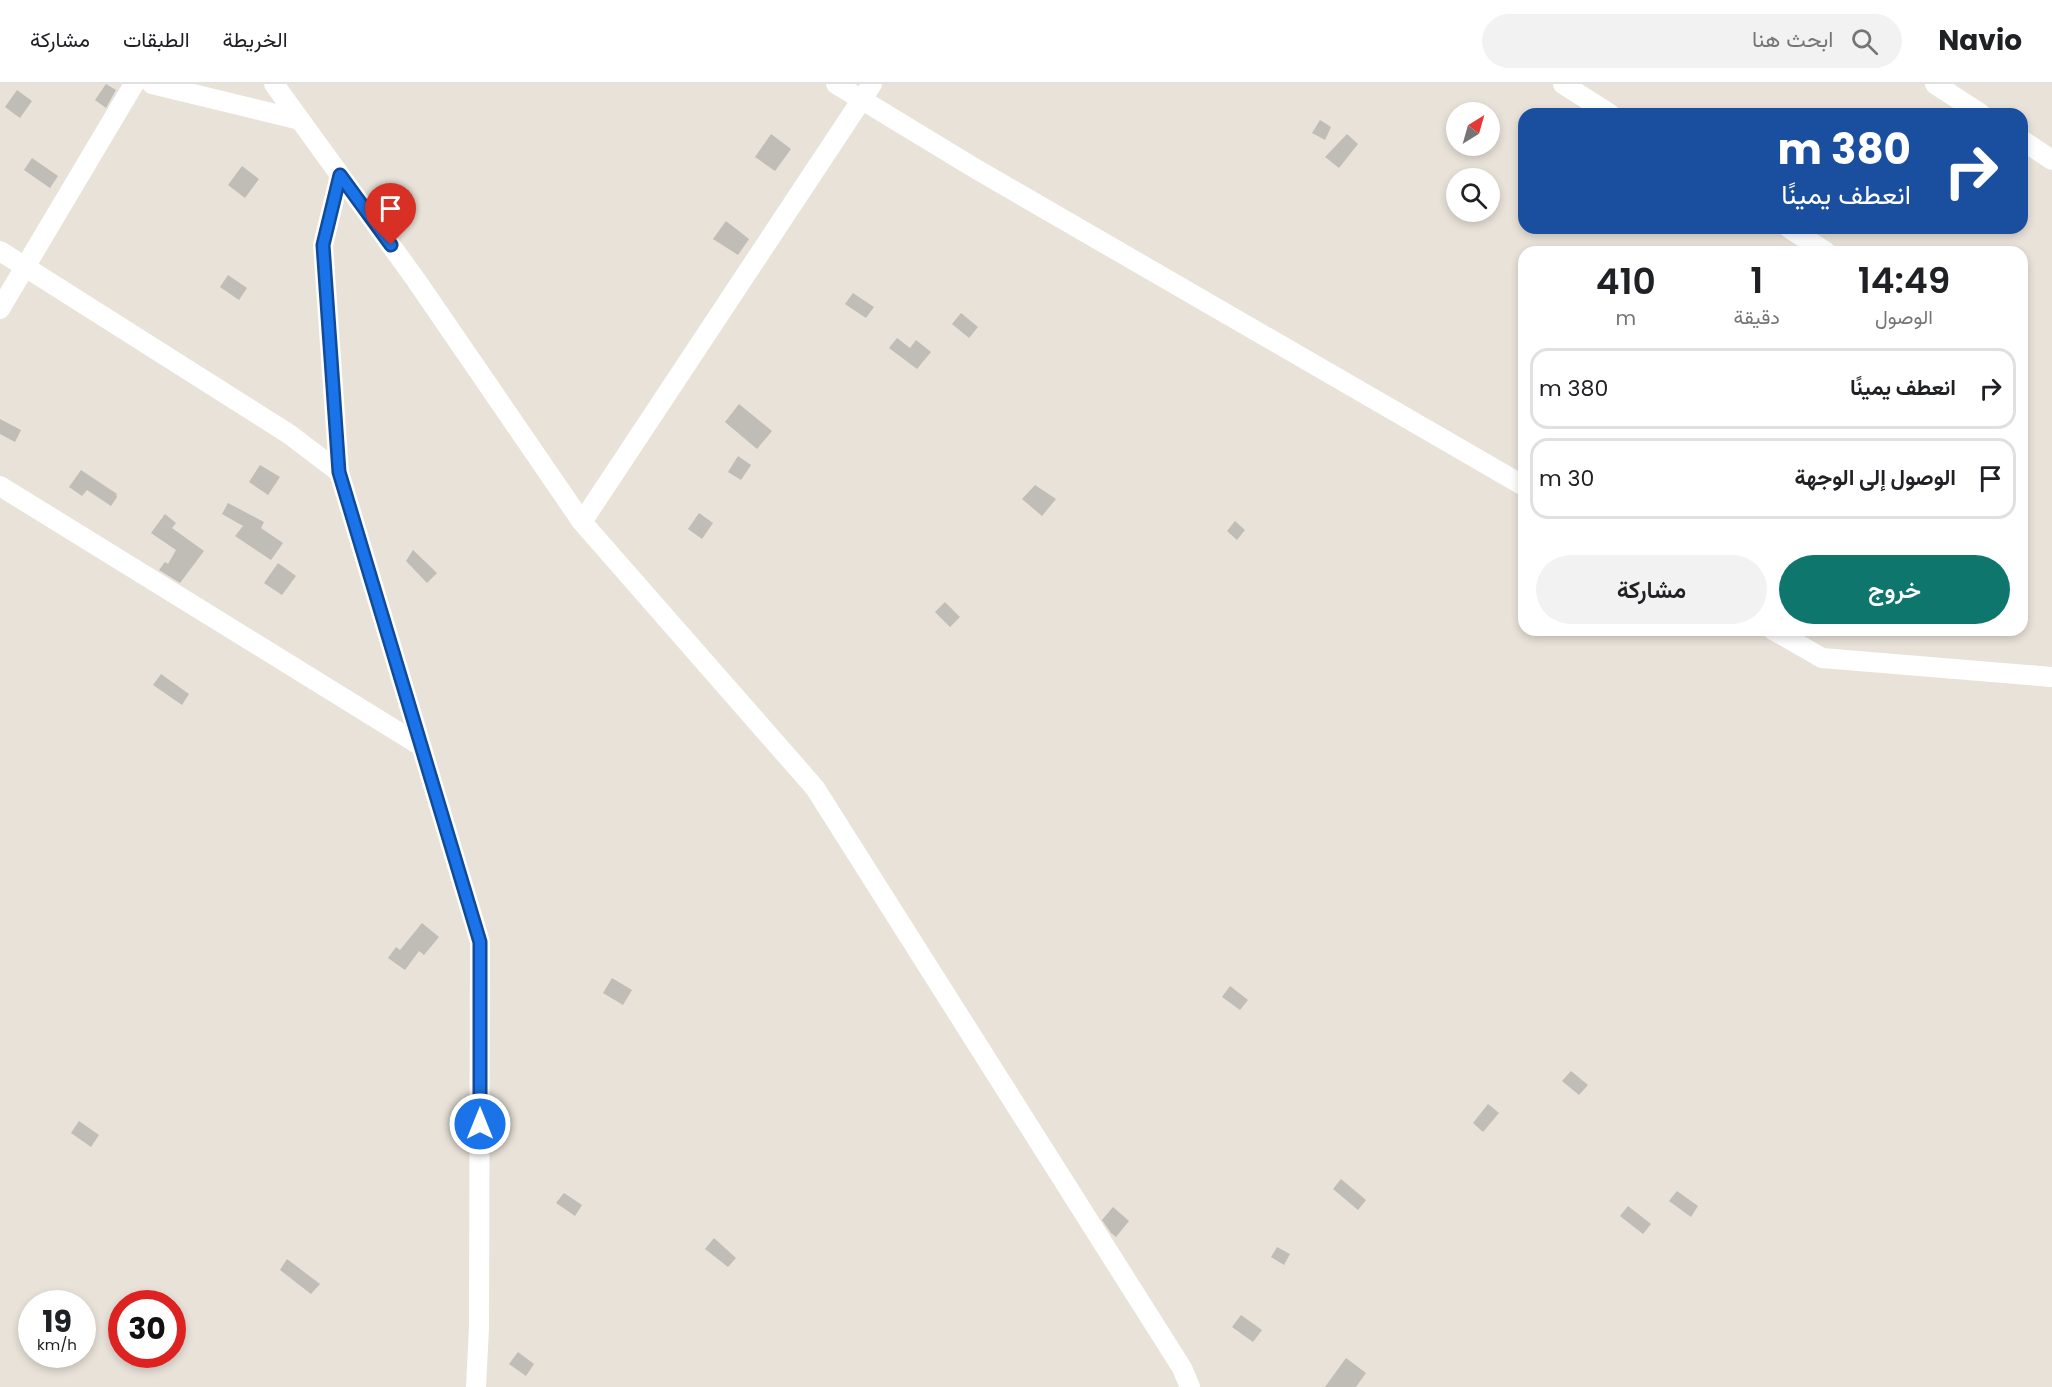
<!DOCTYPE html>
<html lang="ar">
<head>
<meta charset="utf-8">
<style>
  body { margin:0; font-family:Poppins,Vazirmatn,sans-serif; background:#f2f2f2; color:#202124; direction:rtl; height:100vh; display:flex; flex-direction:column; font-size:22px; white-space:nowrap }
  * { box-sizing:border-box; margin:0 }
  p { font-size:20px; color:#757577 }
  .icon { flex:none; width:33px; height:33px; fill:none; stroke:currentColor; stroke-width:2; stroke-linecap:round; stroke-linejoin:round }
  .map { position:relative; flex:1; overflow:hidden; direction:ltr }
  .drawer { position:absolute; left:1518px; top:162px; width:510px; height:390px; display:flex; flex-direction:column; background:#fff; border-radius:18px; box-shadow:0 3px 9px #0003; direction:rtl }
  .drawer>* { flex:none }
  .hud { position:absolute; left:1518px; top:24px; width:510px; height:126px; border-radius:18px; box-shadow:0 3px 9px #0003; direction:rtl; background:#1a4fa0; color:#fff; overflow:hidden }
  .needle { width:39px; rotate:37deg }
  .fabs { position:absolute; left:1446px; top:18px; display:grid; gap:12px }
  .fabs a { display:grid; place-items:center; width:54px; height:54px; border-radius:50%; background:#fff; box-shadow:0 3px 9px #0003; font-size:30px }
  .speed { position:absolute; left:18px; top:1206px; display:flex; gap:12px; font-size:30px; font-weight:700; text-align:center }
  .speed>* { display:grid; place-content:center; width:78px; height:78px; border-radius:50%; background:#fff; box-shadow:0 3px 9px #0003; line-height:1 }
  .speed small { font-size:15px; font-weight:400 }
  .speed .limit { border:9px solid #d22; background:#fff; color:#111 }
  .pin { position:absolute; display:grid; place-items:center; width:51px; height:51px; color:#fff; margin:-62px -26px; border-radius:50% 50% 50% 0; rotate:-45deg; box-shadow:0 0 6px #0007 }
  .pin .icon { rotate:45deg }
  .me { position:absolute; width:66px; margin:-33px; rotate:0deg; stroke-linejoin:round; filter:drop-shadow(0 0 4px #0008) }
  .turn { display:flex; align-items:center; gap:21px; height:126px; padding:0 18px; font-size:27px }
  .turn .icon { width:78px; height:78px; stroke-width:2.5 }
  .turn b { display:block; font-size:42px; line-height:51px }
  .eta { display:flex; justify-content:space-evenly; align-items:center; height:102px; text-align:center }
  .eta b { font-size:36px; font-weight:600; line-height:42px }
  .primary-button { display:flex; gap:12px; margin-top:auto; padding:12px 18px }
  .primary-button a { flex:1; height:69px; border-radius:36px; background:#0f766e; color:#fff; font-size:24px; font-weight:600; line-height:69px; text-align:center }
  .primary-button a+a { background:#f2f2f2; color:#202124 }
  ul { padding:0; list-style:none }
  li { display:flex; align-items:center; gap:18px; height:81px; margin:0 12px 9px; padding:0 6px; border:3px solid #e0e0e0; border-radius:18px }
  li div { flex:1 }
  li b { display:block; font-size:22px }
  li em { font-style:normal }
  header { display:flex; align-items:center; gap:36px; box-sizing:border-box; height:84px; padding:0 30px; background:#fff; border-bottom:2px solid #e0e0e0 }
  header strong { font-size:28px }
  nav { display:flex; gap:33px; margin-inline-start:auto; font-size:21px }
  .search { width:420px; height:54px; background:#f2f2f2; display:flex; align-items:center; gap:15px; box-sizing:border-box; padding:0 21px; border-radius:33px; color:#757577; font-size:22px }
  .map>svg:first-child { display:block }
  .building { fill:#c0bcb6 }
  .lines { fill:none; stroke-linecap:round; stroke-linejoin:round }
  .street { stroke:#fff; stroke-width:20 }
  .route-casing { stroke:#114b97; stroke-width:15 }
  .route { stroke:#1a73e8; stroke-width:10 }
</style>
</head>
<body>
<header>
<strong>Navio</strong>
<div class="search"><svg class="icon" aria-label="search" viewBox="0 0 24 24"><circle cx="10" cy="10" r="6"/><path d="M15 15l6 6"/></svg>ابحث هنا</div>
<nav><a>الخريطة</a><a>الطبقات</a><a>مشاركة</a></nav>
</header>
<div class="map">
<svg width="2052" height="1303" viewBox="0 0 2052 1303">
  <rect width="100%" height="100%" fill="#e8e2d9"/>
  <!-- building -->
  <path class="building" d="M 106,0 L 116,6 L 106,24 L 95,16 Z
    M 17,6 L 32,17 L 20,34 L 5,23 Z
    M 1320,36 L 1331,43 L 1325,56 L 1312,49 Z
    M 771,50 L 791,65 L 775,87 L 755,73 Z
    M 1347,50 L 1358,60 L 1339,84 L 1325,73 Z
    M 32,74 L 58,92 L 50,104 L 24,86 Z
    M 242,82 L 259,95 L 245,114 L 228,101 Z
    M 726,137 L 749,155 L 738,171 L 713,155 Z
    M 228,191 L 247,204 L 239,216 L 220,203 Z
    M 853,209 L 874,223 L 866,234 L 845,220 Z
    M 961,229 L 978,243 L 969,254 L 952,240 Z
    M 897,254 L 910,264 L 916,256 L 931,268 L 917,285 L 889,264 Z
    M 739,320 L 772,347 L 757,365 L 725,338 Z
    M 0,335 L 21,346 L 15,358 L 0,350 Z
    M 738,372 L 751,381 L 741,396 L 728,388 Z
    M 260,381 L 280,393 L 268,411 L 249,398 Z
    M 81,386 L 117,410 L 116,411 L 117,413 L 111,422 L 87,406 L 82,412 L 69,403 Z
    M 1035,401 L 1056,415 L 1042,432 L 1022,415 Z
    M 228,419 L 264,438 L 261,444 L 283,459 L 271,476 L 235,452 L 243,442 L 222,430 Z
    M 699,429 L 713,439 L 702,455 L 688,445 Z
    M 165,430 L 176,439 L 172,444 L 204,467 L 180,499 L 159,486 L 165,478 L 168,480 L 176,466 L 151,449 Z
    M 1235,437 L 1245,446 L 1237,456 L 1227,447 Z
    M 413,466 L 437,489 L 427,499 L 406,477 Z
    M 278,479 L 296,492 L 282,511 L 264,499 Z
    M 945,518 L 960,533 L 950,543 L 935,528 Z
    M 161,590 L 189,610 L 182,621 L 153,601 Z
    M 422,839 L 439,853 L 424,871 L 419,867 L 405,886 L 388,874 L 396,863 L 400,866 Z
    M 612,894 L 632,906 L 623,921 L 603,909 Z
    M 1230,902 L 1248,916 L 1240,926 L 1222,913 Z
    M 1571,987 L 1588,1001 L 1579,1011 L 1562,997 Z
    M 1488,1020 L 1499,1029 L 1483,1048 L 1473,1039 Z
    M 79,1037 L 99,1051 L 91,1063 L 71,1049 Z
    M 1341,1095 L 1366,1116 L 1358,1126 L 1333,1105 Z
    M 1677,1107 L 1698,1122 L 1691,1133 L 1669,1117 Z
    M 564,1109 L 582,1121 L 575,1132 L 556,1119 Z
    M 1628,1122 L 1651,1140 L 1643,1150 L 1620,1132 Z
    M 1113,1123 L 1129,1137 L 1116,1153 L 1111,1149 L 1102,1136 Z
    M 714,1154 L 736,1174 L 728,1183 L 705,1165 Z
    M 1277,1163 L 1290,1170 L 1284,1181 L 1271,1173 Z
    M 287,1175 L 320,1200 L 311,1210 L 280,1186 Z
    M 1241,1231 L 1262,1246 L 1253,1258 L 1232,1243 Z
    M 518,1268 L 534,1280 L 526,1292 L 509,1280 Z
    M 1346,1274 L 1366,1289 L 1356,1303 L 1325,1303 Z"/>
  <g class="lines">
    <!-- street -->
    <path class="street" d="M 152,0 L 300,36
      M 274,0 L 416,196 L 582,438 L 815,704 L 1182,1284 L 1190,1303
      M 836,0 L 976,85 L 1524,402
      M 1563,0 L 1610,30
      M 1935,0 L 1981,30
      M 2022,56 L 2052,76
      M 340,91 L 323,161 L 339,388 L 480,858 L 479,1244 L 476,1303
      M 1789,144 L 1826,168
      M 0,167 L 289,350 L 339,388
      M 0,225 L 134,0
      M 0,402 L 421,662
      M 582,438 L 872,0
      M 1773,546 L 1822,574 L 2052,593"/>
  </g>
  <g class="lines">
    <defs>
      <path id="route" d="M 391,161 L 340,91 L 323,161 L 339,388 L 480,858 L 480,1040"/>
    </defs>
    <!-- route casing -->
    <use href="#route" class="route-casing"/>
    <!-- route -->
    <use href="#route" class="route"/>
  </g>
</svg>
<div class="fabs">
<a><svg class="needle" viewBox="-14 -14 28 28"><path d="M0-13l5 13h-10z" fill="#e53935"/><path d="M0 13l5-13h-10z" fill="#757577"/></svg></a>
<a><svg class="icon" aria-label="search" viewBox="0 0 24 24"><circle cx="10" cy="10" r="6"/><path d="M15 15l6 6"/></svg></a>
</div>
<div class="speed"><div>19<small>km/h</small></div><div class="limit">30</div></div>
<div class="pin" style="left:391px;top:161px;background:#d93025"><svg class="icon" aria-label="arrive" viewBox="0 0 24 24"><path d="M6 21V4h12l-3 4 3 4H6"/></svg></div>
<svg class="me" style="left:480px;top:1040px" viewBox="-20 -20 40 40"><circle r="17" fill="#1a73e8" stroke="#fff" stroke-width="3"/><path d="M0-11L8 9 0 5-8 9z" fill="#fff"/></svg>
<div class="hud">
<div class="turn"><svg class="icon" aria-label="right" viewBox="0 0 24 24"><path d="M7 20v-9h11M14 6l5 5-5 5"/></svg><div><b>380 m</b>انعطف يمينًا</div></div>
</div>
<section class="drawer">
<div class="eta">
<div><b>14:49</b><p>الوصول</p></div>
<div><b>1</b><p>دقيقة</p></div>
<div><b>410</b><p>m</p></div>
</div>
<ul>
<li><svg class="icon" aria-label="right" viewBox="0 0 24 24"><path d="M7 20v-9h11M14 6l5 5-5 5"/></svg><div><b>انعطف يمينًا</b></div><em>380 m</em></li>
<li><svg class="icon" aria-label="arrive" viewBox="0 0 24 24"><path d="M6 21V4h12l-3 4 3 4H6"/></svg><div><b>الوصول إلى الوجهة</b></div><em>30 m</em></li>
</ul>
<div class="primary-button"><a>خروج</a><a>مشاركة</a></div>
</section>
</div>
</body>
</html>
